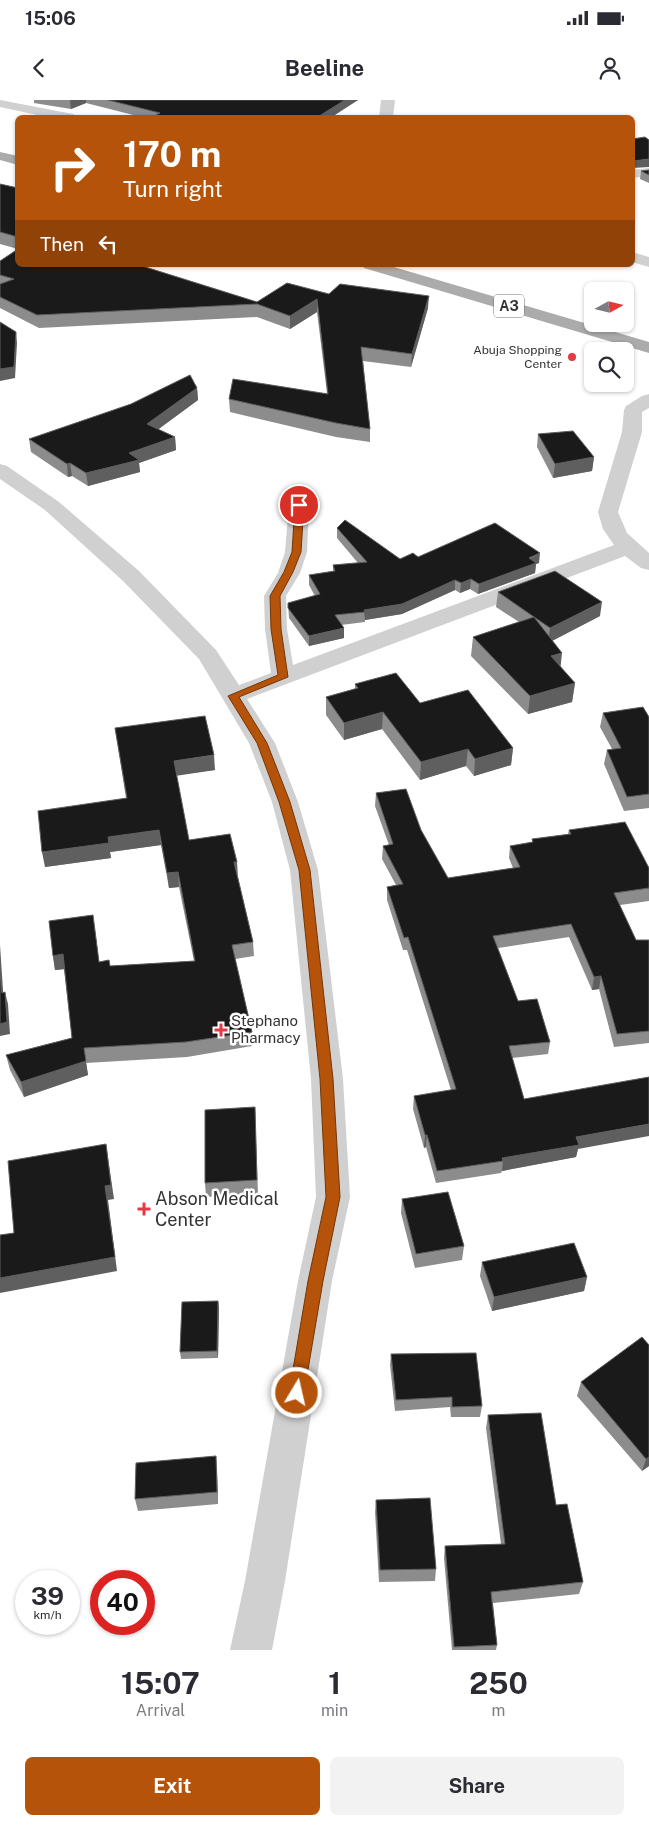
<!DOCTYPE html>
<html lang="en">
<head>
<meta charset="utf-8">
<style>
  body { margin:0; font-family:"Public Sans",sans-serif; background:#f2f2f3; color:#2b2b33; height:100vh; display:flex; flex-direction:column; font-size:19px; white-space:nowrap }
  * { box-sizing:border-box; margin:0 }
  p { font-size:16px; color:#7c7c81 }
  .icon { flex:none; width:28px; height:28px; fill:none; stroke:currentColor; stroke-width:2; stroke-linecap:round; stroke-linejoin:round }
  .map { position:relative; height:1550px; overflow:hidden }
  .sheet { display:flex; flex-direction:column; background:#fff; flex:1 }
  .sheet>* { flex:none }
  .top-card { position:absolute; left:15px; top:15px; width:620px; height:152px; border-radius:8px; box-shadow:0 1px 4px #0004; background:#b45309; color:#fff; overflow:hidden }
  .needle { width:32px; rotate:82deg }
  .fabs { position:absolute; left:584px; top:182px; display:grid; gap:10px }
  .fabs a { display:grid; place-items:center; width:50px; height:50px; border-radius:8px; background:#fff; box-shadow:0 1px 4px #0004; font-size:25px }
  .speed { position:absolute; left:15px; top:1470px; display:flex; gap:10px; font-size:25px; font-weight:700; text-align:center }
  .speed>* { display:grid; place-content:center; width:65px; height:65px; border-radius:50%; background:#fff; box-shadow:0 1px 4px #0004; line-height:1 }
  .speed small { font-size:12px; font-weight:400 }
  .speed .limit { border:8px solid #d22; background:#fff; color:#111 }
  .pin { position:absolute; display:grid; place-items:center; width:42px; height:42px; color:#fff; margin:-21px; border:2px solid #fff; border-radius:50%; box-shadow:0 1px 5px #0007 }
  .me { position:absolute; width:55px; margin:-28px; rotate:9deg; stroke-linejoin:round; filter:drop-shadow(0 0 4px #0008) }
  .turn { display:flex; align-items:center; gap:18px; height:105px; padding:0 25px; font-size:22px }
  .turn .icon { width:65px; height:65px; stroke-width:2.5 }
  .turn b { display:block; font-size:35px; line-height:42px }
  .then { display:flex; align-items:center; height:48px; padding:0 25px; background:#0003; gap:10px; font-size:19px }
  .eta { display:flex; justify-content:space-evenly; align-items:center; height:85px; text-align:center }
  .eta b { font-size:30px; font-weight:700; line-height:35px }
  .primary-button { display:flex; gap:10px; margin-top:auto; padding:10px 25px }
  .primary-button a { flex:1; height:58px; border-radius:8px; background:#b45309; color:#fff; font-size:20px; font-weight:700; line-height:58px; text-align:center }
  .primary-button a+a { background:#f2f2f3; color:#2b2b33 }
  .status { display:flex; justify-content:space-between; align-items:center; height:35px; padding:0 25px; background:#fff; direction:ltr }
  .status svg { height:14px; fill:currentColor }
  header { display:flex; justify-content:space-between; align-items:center; height:65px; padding:0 25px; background:#fff; font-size:22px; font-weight:700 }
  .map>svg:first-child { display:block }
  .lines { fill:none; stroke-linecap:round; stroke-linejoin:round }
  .minor { fill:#d0d0d0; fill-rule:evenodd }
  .major { fill:#ababab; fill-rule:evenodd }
  .wall { fill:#8c8c8c }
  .shaded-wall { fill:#5f5f5f }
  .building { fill:#1a1a1a; stroke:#5f5f5f }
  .route { fill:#b45309; stroke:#753606 }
  .poi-dot { fill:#e63946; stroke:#fff; stroke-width:2 }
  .labels { text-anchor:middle; stroke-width:5; stroke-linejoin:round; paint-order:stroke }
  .far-poi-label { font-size:12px; fill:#333; stroke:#fff; text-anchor:end }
  .shield { fill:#fff; stroke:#707070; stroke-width:1 }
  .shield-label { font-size:14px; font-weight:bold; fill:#333 }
  .poi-label { font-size:15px; fill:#333; stroke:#fff; text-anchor:start }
  .near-poi-label { font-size:18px; fill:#333; stroke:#fff; text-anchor:start }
</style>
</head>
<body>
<div class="status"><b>15:06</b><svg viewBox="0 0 49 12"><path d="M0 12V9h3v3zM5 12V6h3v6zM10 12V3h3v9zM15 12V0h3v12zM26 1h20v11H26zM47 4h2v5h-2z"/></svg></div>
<header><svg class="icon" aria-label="back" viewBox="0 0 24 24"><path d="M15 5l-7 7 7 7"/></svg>Beeline<svg class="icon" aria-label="person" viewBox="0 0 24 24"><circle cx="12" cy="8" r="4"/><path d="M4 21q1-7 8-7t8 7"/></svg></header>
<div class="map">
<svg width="649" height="1550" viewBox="0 0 649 1550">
  <rect width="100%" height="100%" fill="#fff"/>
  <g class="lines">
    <!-- minor -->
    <path class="minor" d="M 0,0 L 73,14 L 79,18 L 51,18 L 0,7 Z
      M 381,0 L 395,0 L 393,18 L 379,18 Z
      M 649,68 L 649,76 L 632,78 L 632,70 Z
      M 632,152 L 649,157 L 649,167 L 632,162 Z
      M 649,294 L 649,308 L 642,312 L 642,332 L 618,412 L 627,433 L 649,453 L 649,470 L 641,468 L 625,456 L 247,599 L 275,643 L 298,702 L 318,770 L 343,979 L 350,1097 L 332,1181 L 285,1481 L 272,1550 L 230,1550 L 245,1481 L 298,1181 L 316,1097 L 311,979 L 290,770 L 272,702 L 249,643 L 199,559 L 123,481 L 45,410 L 0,379 L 0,364 L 7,366 L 59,402 L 139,471 L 216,550 L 239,585 L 271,573 L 265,529 L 264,496 L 278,473 L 285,452 L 289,405 L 292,401 L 299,399 L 306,401 L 309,405 L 307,452 L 300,473 L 286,496 L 287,529 L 293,565 L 614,445 L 603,429 L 598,412 L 622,332 L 624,310 L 626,306 L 642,296 Z"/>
    <!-- major -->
    <path class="major" d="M 0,52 L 18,56 L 18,65 L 0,60 Z
      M 362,165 L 387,165 L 649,242 L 649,253 L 364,168 Z"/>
  </g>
  <!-- wall -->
  <path class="wall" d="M 34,0 L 358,0 L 330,18 L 145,18 L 86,3 L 71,9 L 34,3 Z
    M 649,70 L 649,83 L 640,79 L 641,71 Z
    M 0,84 L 18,88 L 18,149 L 0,144 Z
    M 0,161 L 18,165 L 142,165 L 141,166 L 257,202 L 329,194 L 428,208 L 411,267 L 363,261 L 370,329 L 370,342 L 336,337 L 230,312 L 229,299 L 327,293 L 317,212 L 290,229 L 257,217 L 39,228 L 0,208 Z
    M 197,288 L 198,300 L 158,329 L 175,337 L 176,350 L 139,363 L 140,372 L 88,386 L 72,376 L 68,377 L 31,352 L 29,339 Z
    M 538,334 L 594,357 L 592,371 L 553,378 L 537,347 Z
    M 337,428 L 400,459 L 418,457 L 539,463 L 536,464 L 535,473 L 478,494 L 470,489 L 460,493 L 455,490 L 402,514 L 365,520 L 365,522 L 341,525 L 344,528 L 344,538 L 309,546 L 289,518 L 288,503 L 315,496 L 309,485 L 309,475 L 333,471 L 333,465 L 358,463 L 337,438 Z
    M 498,492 L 600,516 L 552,541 L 560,567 L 575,583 L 572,602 L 528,614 L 471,556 L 473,537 L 519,522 L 496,507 Z
    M 355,584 L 420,603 L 513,648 L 511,665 L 474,676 L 466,666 L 420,680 L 382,629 L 344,640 L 326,615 L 326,597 L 355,589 Z
    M 603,613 L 649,617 L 649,708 L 624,711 L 604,664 L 607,650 L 612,649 L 600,627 Z
    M 115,628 L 215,670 L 176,675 L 189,740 L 238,777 L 253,842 L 254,856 L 235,859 L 252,932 L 252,946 L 187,957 L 86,963 L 88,975 L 24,997 L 10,970 L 6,955 L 72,938 L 64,869 L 55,870 L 53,856 L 95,830 L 99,862 L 110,866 L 194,861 L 179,787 L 169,788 L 161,745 L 110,752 L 111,758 L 45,767 L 126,698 Z
    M 376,693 L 421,730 L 448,778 L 513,768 L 509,758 L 510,746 L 532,742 L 532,739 L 568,734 L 569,730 L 649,768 L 649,801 L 620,805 L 636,840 L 649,840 L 649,943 L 614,947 L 599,889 L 592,890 L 569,837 L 498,848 L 518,901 L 550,942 L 548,954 L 512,958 L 524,999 L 578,1049 L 576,1057 L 502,1071 L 501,1073 L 436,1083 L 426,1047 L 424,1048 L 413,1009 L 414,996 L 451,990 L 407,850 L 403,850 L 387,800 L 387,787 L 396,785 L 382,759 L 383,746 L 389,745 L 375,706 Z
    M 255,1007 L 258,1094 L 206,1097 L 205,1083 Z
    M 402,1099 L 464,1146 L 462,1160 L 415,1168 L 401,1113 Z
    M 482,1162 L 587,1177 L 584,1191 L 492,1211 L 480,1176 Z
    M 218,1201 L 219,1208 L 218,1258 L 181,1259 L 180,1252 Z
    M 649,1245 L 649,1366 L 642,1371 L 577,1296 L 581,1282 Z
    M 391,1254 L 482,1306 L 480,1317 L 451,1317 L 450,1307 L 395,1311 L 390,1265 Z
    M 488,1315 L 556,1405 L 583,1482 L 579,1494 L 493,1503 L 497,1545 L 496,1550 L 452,1550 L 444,1458 L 445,1446 L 501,1444 L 486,1328 Z
    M 217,1369 L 218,1404 L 138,1411 L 135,1399 Z
    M 376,1400 L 436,1469 L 435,1481 L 379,1482 L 375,1412 Z"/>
  <!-- shaded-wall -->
  <path class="shaded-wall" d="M 71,0 L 86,0 L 86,3 L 71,9 L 70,1 Z
    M 345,0 L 358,0 L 330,18 L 316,18 Z
    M 649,59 L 649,67 L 632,68 L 633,61 Z
    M 429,196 L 428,208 L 411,267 L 412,254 Z
    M 317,199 L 317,212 L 290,229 L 290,216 Z
    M 16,232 L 17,243 L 15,278 L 0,281 L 0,269 Z
    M 197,288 L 198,300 L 148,337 L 147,324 Z
    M 175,337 L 176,350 L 139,363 L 140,372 L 88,386 L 86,373 L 129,353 Z
    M 594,357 L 592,371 L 553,378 L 555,364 Z
    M 70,363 L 72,376 L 68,377 L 67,364 Z
    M 540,453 L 539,463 L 536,464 L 535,473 L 478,494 L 479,484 Z
    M 471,479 L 470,489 L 460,493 L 461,483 Z
    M 455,480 L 455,490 L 402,514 L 365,520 L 364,510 Z
    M 602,502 L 600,516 L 548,543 L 550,528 Z
    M 344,528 L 344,538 L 309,546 L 309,536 Z
    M 562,553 L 560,572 L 551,556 Z
    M 575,583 L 572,602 L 528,614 L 530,596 Z
    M 383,612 L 382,629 L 344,640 L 344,623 Z
    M 513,648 L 511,665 L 474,676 L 475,659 Z
    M 468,649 L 466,666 L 420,680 L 421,662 Z
    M 214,655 L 215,670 L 175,676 L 174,661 Z
    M 159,730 L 161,745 L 110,752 L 111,758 L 45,767 L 42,752 L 108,737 Z
    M 234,762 L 237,762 L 238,777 Z
    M 178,772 L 179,787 L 169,788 L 167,773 Z
    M 0,845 L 4,905 L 2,893 L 0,870 Z
    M 63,854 L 66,869 L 55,870 L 53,856 Z
    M 601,876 L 599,889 L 592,890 L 594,877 Z
    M 5,892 L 8,904 L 10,934 L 0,936 L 0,924 Z
    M 84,948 L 88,975 L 24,997 L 21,982 Z
    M 649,1024 L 649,1036 L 578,1049 L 576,1057 L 502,1071 L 503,1061 L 502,1058 L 576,1037 Z
    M 425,1035 L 427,1035 L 426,1047 L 424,1048 Z
    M 106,1044 L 114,1099 L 108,1100 L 117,1171 L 0,1193 L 0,1178 L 105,1086 Z
    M 587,1177 L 584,1191 L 492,1211 L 494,1197 Z
    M 218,1201 L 219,1208 L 218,1258 L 217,1251 Z
    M 216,1356 L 217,1369 L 218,1404 L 217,1392 Z
    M 649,1357 L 649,1366 L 642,1371 L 646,1359 Z"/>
  <!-- building -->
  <path class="building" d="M 108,0 L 345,0 L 316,18 L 150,18 L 160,13 Z
    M 645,37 L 649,40 L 649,59 L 633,61 L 632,62 L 632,39 Z
    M 649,70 L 649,75 L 641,71 Z
    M 0,84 L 18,88 L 18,137 L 0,132 Z
    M 18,149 L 18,165 L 139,165 L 257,202 L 287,183 L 329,194 L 340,184 L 429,196 L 412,254 L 361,247 L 370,329 L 336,323 L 229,299 L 233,279 L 328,294 L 317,199 L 290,216 L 257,204 L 37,215 L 0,197 L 0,184 L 14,179 L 0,175 L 0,161 Z
    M 0,222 L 16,232 L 14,267 L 0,269 Z
    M 190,275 L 197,288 L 147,324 L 175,337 L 129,353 L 139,360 L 86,373 L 70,363 L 67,364 L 29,339 L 131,304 Z
    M 573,331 L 594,357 L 555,364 L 538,334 Z
    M 345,420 L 400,459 L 413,453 L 418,457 L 495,423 L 540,453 L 529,458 L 536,463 L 479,484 L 471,479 L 461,483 L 455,480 L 402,504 L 364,510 L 365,512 L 335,515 L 344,528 L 309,536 L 288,508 L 288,503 L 320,494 L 309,475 L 335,471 L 333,465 L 367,462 L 337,428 Z
    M 555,471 L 602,502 L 550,528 L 498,492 Z
    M 534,517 L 562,553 L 551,556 L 575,583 L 530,596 L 473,537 Z
    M 396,573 L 420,603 L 468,590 L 513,648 L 475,659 L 468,649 L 421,662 L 383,612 L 344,623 L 326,597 L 358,588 L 355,584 Z
    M 643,607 L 649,617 L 649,694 L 627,697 L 607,650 L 621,648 L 603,613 Z
    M 205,616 L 214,655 L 174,661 L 189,740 L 230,734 L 237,762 L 234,762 L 253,842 L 232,845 L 252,932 L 186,942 L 84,948 L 86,961 L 21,982 L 6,955 L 72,938 L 63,854 L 53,856 L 49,821 L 93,815 L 99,862 L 109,860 L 110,866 L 195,861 L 178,772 L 167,773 L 159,730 L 108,737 L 109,743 L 42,752 L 38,711 L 127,698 L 115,628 Z
    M 406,689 L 421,730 L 448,778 L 520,767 L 510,746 L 533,742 L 532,739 L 571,734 L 569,730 L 625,722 L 649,768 L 649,788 L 614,793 L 636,840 L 649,840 L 649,931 L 617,934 L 601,876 L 594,877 L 571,824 L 493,836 L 518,901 L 537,899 L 550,942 L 509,946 L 524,999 L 649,977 L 649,1024 L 576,1037 L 579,1045 L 502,1058 L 503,1061 L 437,1071 L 427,1035 L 425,1035 L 414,996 L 456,989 L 408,837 L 404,838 L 387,787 L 403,784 L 383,746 L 393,744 L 376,693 Z
    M 0,870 L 2,893 L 5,892 L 7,922 L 0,924 Z
    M 255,1007 L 257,1080 L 205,1083 L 205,1010 Z
    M 106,1044 L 111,1085 L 105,1086 L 115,1157 L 0,1178 L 0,1135 L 14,1133 L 8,1061 Z
    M 448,1092 L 464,1146 L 416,1154 L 402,1099 Z
    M 574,1143 L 587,1177 L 494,1197 L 482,1162 Z
    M 218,1201 L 217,1251 L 180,1252 L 182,1202 Z
    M 642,1237 L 649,1245 L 649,1357 L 646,1359 L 581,1282 Z
    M 476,1253 L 482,1306 L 452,1307 L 452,1297 L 396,1300 L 391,1254 Z
    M 541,1313 L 556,1405 L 567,1404 L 583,1482 L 491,1492 L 497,1545 L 454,1547 L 445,1446 L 505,1444 L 488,1315 Z
    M 216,1356 L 217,1392 L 135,1399 L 136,1363 Z
    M 430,1398 L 436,1469 L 380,1470 L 376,1400 Z"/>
  <!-- route -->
  <path class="route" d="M 299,403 L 304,405 L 301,452 L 293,472 L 280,496 L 281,529 L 288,577 L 239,597 L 267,643 L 290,702 L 310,770 L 333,979 L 340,1097 L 323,1181 L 304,1293 L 302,1299 L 297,1301 L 291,1299 L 289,1293 L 308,1181 L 326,1097 L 320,979 L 299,770 L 279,702 L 257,643 L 228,596 L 278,575 L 271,529 L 270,496 L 284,472 L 292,452 L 295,405 Z"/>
  <!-- markers -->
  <g class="poi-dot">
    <circle cx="572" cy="257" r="5"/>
    <path d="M218.5 922.5h5v5h5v5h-5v5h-5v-5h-5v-5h5z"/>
    <path d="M141.5 1101.5h5v5h5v5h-5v5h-5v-5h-5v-5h5z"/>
  </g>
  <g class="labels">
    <!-- far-poi labels -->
    <g class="far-poi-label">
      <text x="562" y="254">Abuja Shopping<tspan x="562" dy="14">Center</tspan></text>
    </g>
    <!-- shield labels -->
    <rect class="shield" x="494" y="194.5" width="30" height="23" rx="4"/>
    <g class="shield-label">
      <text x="509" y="211">A3</text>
    </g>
    <!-- poi labels -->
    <g class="poi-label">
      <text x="231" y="926">Stephano<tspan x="231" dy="17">Pharmacy</tspan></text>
    </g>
    <!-- near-poi labels -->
    <g class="near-poi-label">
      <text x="155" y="1105">Abson Medical<tspan x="155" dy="21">Center</tspan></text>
    </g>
  </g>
</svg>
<div class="fabs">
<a><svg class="needle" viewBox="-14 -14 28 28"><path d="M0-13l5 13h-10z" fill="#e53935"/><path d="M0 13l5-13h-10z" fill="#7c7c81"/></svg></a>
<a><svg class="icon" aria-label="search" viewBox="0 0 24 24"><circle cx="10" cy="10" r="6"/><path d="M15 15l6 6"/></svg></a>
</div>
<div class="speed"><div>39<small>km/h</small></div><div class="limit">40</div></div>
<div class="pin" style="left:299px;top:405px;background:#d93025"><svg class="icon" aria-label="arrive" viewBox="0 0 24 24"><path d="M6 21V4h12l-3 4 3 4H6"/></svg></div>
<svg class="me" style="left:297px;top:1293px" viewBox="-20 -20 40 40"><circle r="17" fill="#b45309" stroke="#fff" stroke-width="3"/><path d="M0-11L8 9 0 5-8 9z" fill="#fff"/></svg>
<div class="top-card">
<div class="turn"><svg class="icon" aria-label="right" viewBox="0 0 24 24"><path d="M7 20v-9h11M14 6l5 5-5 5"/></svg><div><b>170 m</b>Turn right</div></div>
<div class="then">Then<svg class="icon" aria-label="left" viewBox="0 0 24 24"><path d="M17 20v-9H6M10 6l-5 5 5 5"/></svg></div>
</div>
</div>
<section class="sheet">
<div class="eta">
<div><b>15:07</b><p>Arrival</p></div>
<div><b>1</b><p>min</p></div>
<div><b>250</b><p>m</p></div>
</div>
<div class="primary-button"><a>Exit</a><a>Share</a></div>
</section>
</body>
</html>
